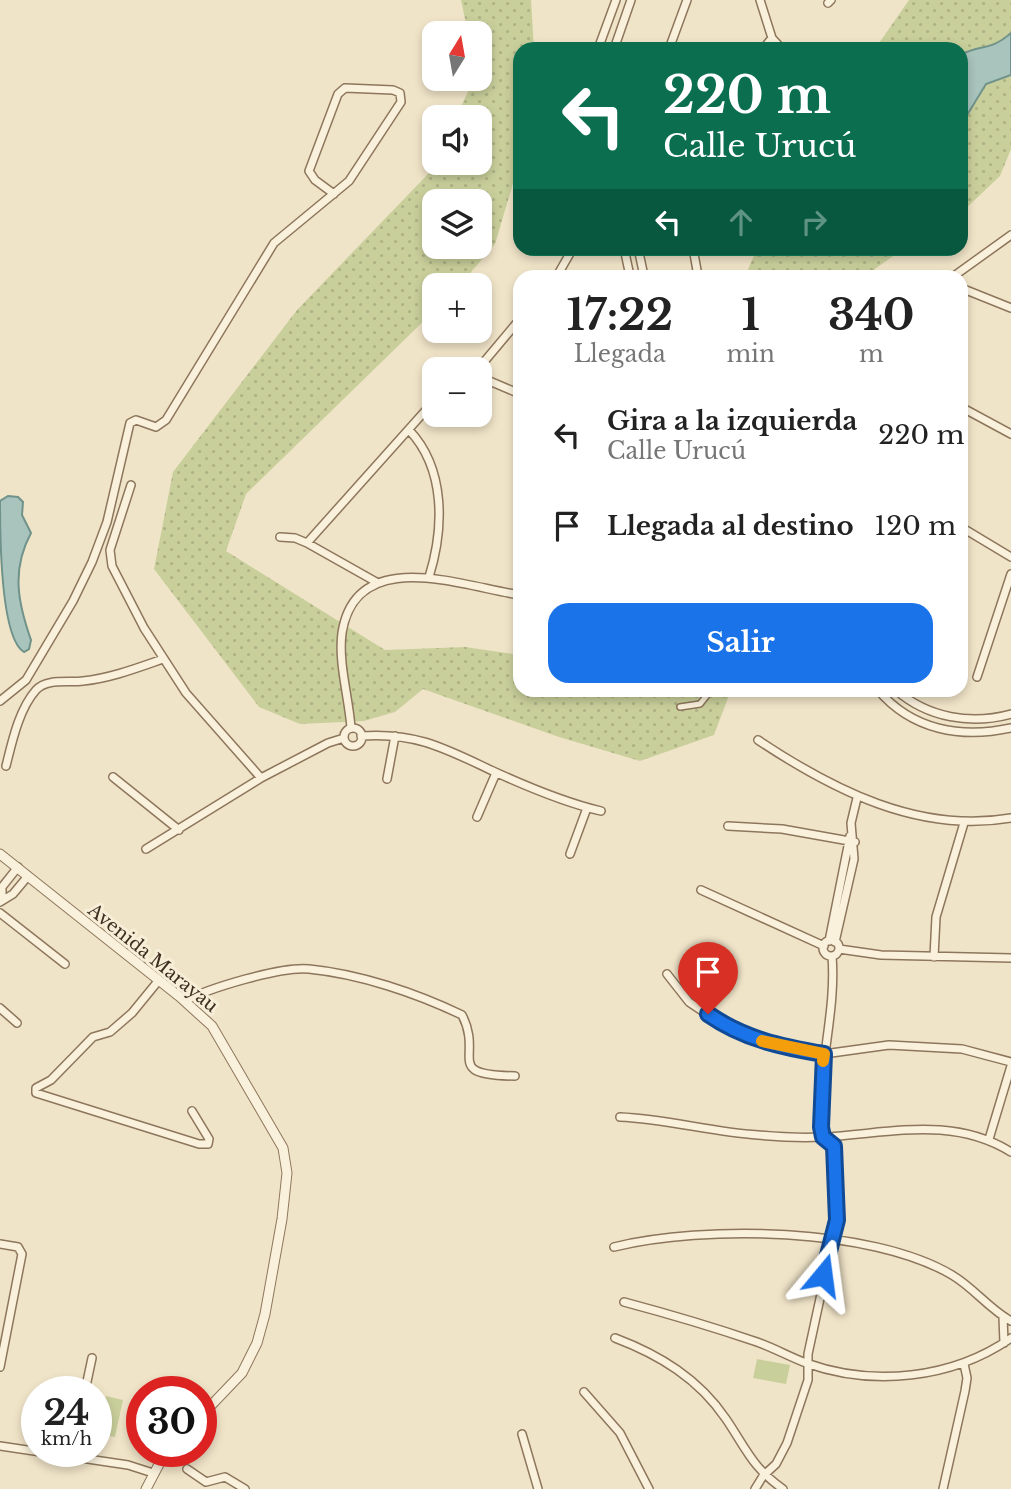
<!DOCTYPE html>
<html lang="es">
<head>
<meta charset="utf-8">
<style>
  body { margin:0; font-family:"Libre Baskerville",serif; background:#f2f2f2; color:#222; height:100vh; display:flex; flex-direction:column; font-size:26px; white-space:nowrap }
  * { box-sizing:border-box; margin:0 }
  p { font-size:23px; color:#767676 }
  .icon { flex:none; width:38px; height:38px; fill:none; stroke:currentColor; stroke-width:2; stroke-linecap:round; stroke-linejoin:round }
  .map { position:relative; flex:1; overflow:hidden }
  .sheet { position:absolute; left:513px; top:270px; width:455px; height:427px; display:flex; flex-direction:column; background:#fff; border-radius:21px; box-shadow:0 4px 10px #0003 }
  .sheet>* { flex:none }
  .hud { position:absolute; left:513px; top:42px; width:455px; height:214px; border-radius:21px; box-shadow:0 4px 10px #0003; background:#0b6e4f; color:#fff; overflow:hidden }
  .needle { width:46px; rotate:11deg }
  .controls { position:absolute; left:422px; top:21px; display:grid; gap:14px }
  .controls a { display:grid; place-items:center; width:70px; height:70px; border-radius:14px; background:#fff; box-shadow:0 4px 10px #0003; font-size:35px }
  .speed { position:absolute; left:21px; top:1376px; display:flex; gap:14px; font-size:35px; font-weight:700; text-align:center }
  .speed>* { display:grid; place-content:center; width:91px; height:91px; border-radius:50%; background:#fff; box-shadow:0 4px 10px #0003; line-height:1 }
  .speed small { font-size:18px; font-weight:400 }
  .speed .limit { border:10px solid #d22; background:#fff; color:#111 }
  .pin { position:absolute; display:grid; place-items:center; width:60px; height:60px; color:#fff; margin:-72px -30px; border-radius:50% 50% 50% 0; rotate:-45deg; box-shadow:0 0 7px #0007 }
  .pin .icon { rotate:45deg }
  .me { position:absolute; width:77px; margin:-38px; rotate:16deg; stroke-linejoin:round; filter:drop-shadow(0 0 5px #0008) }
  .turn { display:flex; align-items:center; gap:24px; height:147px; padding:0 35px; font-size:32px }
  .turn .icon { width:91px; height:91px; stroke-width:2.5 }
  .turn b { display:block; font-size:49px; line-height:60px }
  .lanes { display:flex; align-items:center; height:66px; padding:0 35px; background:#0003; justify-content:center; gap:35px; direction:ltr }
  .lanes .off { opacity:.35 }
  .eta { display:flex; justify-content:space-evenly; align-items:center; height:119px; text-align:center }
  .eta b { font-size:42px; font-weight:700; line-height:49px }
  .button { display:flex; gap:14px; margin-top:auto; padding:14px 35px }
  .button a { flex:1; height:80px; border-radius:21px; background:#1a73e8; color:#fff; font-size:28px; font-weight:700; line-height:80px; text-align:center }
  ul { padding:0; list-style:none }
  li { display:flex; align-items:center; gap:21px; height:91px; padding:0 35px }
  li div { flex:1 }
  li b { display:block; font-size:26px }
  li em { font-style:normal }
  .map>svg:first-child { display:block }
  .grass { fill:url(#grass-dots); fill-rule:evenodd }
  .pitch { fill:#c9cf9b }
  .water { fill:#a9c4bc; stroke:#6f938a; stroke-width:2 }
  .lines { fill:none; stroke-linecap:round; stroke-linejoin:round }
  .pedestrian-casing { stroke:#8d765c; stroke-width:8 }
  .minor-casing { stroke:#8d765c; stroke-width:10 }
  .tertiary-casing { stroke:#8d765c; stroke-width:11 }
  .pedestrian { stroke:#faf1dc; stroke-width:5 }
  .minor { stroke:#faf1dc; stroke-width:7 }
  .tertiary { stroke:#faf1dc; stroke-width:9 }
  .route-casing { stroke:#114b97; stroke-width:18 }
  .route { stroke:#1a73e8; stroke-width:12 }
  .slow { stroke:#f59e0b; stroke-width:12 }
  .labels { text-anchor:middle; stroke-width:6; stroke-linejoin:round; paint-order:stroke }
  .street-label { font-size:18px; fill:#3d2e20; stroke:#f7eed8 }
</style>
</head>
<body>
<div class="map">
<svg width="1011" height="1489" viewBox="0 0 1011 1489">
  <defs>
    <pattern id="grass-dots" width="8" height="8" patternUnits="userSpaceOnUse" patternTransform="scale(1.75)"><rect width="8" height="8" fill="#c9cf9b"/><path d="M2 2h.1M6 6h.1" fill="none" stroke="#aeb285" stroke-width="1.8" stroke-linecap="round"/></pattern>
  </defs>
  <rect width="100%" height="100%" fill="#f0e4c8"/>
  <!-- grass -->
  <path class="grass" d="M 461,0 L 531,0 L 534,49 L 520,49 L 520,160 L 495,244 L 460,285 L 434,285 L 434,311 L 246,494 L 226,551 L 385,650 L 465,647 L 520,655 L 520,690 L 731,690 L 714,735 L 640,761 L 559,737 L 423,689 L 395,712 L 364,721 L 300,724 L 259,707 L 154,569 L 173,472 L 297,310 L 429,173 L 434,163 L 480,163 L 480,117 L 456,117 L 474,79 L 480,79 L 480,33 L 468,33 ZM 434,201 L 480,201 L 480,247 L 434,247 Z
    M 909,0 L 1011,0 L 1011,149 L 1000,176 L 961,213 L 961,49 L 875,49 Z
    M 757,249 L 757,248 L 903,249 L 865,276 L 745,276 Z"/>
  <!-- pitch -->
  <path class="pitch" d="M 757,1359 L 790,1365 L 786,1384 L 753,1378 Z
    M 106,1396 L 123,1400 L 115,1437 L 99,1434 Z"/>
  <!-- water -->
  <path class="water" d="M 1011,33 L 1011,75 L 986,84 L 961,125 L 961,55 C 979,44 990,52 1011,33 Z
    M 8,496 L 18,497 L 23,502 L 22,515 L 31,533 C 11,570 18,603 31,640 L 29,649 L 24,652 C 0,638 0,535 0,501 Z"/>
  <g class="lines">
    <defs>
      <path id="pedestrian" d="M 680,707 L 700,704 L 711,690"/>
      <path id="minor" d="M 760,0 L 772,38 L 782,49
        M 828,3 L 831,0
        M 598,49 L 616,0
        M 614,49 L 631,0
        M 669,49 L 687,0
        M 763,49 L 772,38
        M 624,248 L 630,276
        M 638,248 L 644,276
        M 693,248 L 698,276
        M 557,276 L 573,248
        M 954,276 L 1011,235
        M 961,288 L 1011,308
        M 478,369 L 520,319
        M 480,377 L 520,394
        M 961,407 L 1011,434
        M 409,430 C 446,469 444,529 429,577
        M 131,485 L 110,550 L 112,566 L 144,628 L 186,693 L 261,778
        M 961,527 L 1011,557
        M 280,537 L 295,538 L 307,543 L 378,583
        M 307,543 L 434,401
        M 977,677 L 1011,574
        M 878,690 C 912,730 961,739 1011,728
        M 896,690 C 928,718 971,725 1011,714
        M 0,701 L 26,680 L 73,601 L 92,562 L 107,522 L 130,423 L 136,420 L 156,427 L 166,420 L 274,243 L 349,181 L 401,102 L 400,93 L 393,90 L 345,88 L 338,94 L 309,171 L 315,180 L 334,194
        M 351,728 C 349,698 338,663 342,633 C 356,544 464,587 520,595
        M344 737a9 9 0 1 1 18 0a9 9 0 1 1-18 0Z
        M 361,736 C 417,732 446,749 495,772 C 528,787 566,803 601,811
        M 758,740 C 833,790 919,834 1011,818
        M 6,766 C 12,742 19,709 36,690 C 47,678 68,683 83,681 C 111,678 137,668 163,659
        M 113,777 L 179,830
        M 387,779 L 395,736
        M 477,817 L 496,773
        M 728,826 L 782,829 L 855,842
        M 146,849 L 261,778 L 328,743 L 344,738
        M 570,854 L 587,808
        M 701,890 L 824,946
        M 2,900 L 2,887 L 18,867
        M 0,902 L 13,894 L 28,876
        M 0,913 L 65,964
        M823 948a8 8 0 1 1 16 0a8 8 0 1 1-16 0Z
        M 829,941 L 850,836
        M 835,942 L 854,859 L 851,823 L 857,798
        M 839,949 L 881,955 L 1011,958
        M 934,957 L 936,917 L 964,823
        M 667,974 L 689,1002 L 726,1027 L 772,1045 L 824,1054 L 889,1045 L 962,1049 L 1011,1062
        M 159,980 L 132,1013 L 110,1032 L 93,1037 L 51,1080 L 36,1088 L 36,1093 L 199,1144 L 208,1144 L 209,1139 L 192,1111
        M 185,1001 C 209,988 282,966 309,969 C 360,974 416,993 462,1015 C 484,1057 442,1075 515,1076
        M 0,1008 L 17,1023
        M 620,1117 C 667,1119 711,1132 758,1135 C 779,1137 802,1138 823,1137 C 888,1134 951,1115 1011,1152
        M 989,1139 L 1011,1066
        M 0,1244 L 18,1247 L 22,1254 L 0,1367
        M 614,1247 C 704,1225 871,1227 952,1275 C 974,1288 989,1309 1011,1321
        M 624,1302 C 669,1314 713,1327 757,1342 C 774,1348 790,1357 806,1363 C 873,1387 952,1379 1011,1338
        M 1003,1317 L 1004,1343
        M 615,1338 C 660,1355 699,1379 726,1419 C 747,1450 752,1467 783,1489
        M 85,1391 L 92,1358
        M 584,1392 L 620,1433 L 649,1489
        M 522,1434 L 538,1489
        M 0,1446 L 128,1465 L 153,1473
        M 187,1469 L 206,1482 L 225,1477 L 245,1489
        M 755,1489 L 763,1476 L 776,1464 L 787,1443 L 808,1380 L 808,1354 L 837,1220 L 834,1146 L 823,1137 C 814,1076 837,1017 832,956
        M 943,1489 L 965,1391 L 967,1378 L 964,1364"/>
      <path id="tertiary" d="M 0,854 L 180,997 L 212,1026 L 283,1148 L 287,1173 L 282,1219 L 265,1314 L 257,1343 L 242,1373 L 201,1416
        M 146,1489 L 166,1451"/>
    </defs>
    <!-- pedestrian casing -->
    <use href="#pedestrian" class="pedestrian-casing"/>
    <!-- minor casing -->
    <use href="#minor" class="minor-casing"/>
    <!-- tertiary casing -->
    <use href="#tertiary" class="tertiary-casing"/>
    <!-- pedestrian -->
    <use href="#pedestrian" class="pedestrian"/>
    <!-- minor -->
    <use href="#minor" class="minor"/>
    <!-- tertiary -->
    <use href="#tertiary" class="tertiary"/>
  </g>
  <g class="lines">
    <defs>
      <path id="route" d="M 708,1014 C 744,1039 782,1047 824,1054 L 821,1127 L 823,1137 L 834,1146 L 837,1220 L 823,1275"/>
    </defs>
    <!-- route casing -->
    <use href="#route" class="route-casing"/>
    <!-- route -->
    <use href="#route" class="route"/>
    <!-- slow -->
    <path class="slow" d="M 762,1041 L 824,1054 L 823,1061"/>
  </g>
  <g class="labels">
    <!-- street labels -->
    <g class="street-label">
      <text transform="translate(153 958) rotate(39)" y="6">Avenida Marayau</text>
    </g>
  </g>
</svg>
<div class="controls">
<a><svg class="needle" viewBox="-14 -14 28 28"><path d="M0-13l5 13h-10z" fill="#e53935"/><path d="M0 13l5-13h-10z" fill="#767676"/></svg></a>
<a><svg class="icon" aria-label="sound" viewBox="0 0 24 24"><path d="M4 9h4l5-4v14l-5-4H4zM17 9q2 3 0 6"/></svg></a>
<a><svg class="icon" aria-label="layers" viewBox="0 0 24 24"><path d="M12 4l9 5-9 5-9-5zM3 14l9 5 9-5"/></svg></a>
<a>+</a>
<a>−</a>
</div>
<div class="speed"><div>24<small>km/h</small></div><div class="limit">30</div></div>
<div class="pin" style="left:708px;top:1014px;background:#d93025"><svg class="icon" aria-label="arrive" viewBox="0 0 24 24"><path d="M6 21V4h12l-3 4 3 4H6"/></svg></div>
<svg class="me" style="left:823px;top:1275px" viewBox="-20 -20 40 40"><path d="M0-17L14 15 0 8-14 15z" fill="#1a73e8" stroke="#fff" stroke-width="4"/></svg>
<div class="hud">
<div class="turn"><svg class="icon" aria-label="left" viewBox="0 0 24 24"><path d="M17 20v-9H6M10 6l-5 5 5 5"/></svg><div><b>220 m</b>Calle Urucú</div></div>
<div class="lanes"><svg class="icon" aria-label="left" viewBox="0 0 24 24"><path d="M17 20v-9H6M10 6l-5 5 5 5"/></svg><svg class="icon off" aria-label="ahead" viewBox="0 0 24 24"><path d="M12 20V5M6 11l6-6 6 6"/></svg><svg class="icon off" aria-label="right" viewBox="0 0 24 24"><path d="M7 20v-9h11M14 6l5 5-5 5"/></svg></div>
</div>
<section class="sheet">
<div class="eta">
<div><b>17:22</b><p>Llegada</p></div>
<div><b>1</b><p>min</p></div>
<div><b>340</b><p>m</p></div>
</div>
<ul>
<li><svg class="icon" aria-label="left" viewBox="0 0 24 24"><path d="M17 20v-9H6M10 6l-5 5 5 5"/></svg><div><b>Gira a la izquierda</b><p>Calle Urucú</p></div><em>220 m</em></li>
<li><svg class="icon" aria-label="arrive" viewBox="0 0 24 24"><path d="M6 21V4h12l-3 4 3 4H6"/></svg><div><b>Llegada al destino</b></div><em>120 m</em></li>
</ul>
<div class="button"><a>Salir</a></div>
</section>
</div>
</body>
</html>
